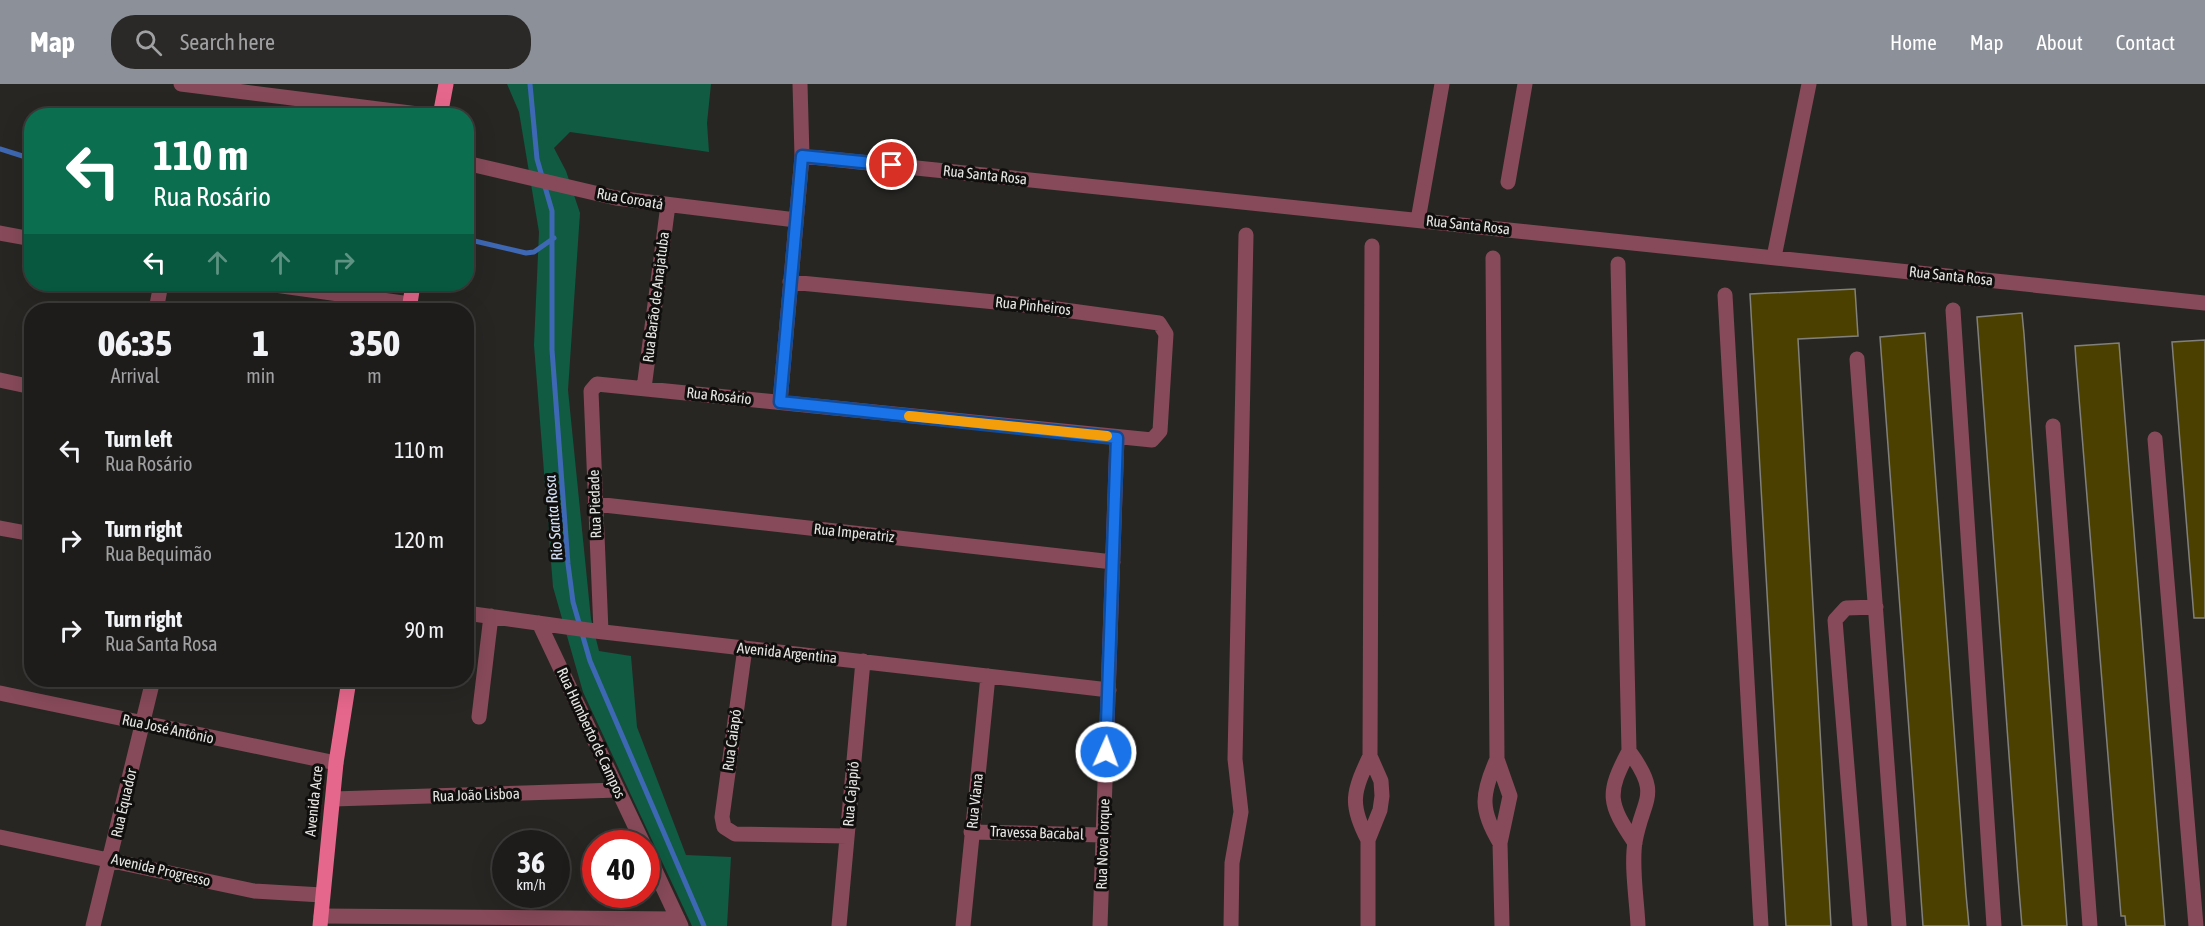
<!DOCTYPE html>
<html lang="en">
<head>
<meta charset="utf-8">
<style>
  body { margin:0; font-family:"Asap Condensed",sans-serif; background:#2a2927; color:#f1f3f6; height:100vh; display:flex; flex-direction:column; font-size:22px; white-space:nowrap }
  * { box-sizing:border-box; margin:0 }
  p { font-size:20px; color:#a0a1a2 }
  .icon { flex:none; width:33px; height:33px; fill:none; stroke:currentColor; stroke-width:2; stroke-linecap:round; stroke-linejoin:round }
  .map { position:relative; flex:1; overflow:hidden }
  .side { position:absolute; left:24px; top:219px; width:450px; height:384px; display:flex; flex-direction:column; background:#1d1c1a; border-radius:24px; box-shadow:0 6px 24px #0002,0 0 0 2px #3b3a39 }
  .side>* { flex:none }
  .hud { position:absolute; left:24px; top:24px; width:450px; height:183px; border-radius:24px; box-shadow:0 6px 24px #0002,0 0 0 2px #3b3a39; background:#0b6e4f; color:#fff; overflow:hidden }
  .speed { position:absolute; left:492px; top:746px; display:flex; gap:12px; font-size:30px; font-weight:700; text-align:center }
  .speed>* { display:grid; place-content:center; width:78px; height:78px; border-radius:50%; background:#1d1c1a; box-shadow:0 6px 24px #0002,0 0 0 2px #3b3a39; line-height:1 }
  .speed small { font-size:15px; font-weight:400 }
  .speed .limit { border:9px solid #d22; background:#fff; color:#111 }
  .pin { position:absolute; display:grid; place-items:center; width:51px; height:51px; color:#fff; margin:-26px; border:3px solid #fff; border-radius:50%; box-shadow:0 2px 6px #0007 }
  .me { position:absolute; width:66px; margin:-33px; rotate:2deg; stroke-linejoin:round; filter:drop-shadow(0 0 4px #0008) }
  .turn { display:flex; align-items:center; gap:21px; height:126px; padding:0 30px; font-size:27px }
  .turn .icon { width:78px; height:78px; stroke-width:2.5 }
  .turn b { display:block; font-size:42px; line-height:51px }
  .lanes { display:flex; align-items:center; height:57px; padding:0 30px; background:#0003; justify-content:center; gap:30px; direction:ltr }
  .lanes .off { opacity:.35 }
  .eta { display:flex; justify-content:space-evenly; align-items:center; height:102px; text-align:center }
  .eta b { font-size:36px; font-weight:800; line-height:42px }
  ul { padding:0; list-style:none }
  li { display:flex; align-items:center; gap:18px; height:90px; padding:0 30px }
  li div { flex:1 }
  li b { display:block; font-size:22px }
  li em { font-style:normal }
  header { display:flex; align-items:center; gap:36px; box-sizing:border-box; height:84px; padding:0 30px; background:#8c9099; color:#fff }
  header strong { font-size:28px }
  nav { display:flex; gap:33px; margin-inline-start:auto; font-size:21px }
  .search { width:420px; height:54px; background:#2a2927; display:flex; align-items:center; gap:15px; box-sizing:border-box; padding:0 21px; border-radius:24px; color:#a0a1a2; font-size:22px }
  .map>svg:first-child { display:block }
  .green { fill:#105b42 }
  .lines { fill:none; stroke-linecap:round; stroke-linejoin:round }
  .stream { stroke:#3e68b4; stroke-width:5 }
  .building { fill:#4b4000; stroke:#81807b; stroke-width:1.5 }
  .minor { stroke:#874a5a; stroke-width:15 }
  .major { stroke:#e6678c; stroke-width:15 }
  .route-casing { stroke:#114b97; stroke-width:15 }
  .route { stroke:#1a73e8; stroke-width:10 }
  .slow { stroke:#f59e0b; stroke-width:10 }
  .labels { text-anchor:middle; stroke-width:6; stroke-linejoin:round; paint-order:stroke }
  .street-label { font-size:15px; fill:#e6e5e3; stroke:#100f0e }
  .water-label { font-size:16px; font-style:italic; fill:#d4e0f6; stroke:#100f0e }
</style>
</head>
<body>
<header>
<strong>Map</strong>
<div class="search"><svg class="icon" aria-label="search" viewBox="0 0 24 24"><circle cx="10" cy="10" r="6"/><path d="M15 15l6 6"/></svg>Search here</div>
<nav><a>Home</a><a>Map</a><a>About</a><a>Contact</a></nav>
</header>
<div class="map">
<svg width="2205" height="842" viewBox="0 0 2205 842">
  <rect width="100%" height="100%" fill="#272623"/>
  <!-- green -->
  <path class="green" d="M 507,0 L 711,0 L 707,39 L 709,68 L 570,48 L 554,64 L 566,87 L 580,129 L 568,306 L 591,535 L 599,567 L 631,572 L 637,643 L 686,771 L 731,773 L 727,842 L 692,842 L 583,608 L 553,503 L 534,261 L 539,148 L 519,28 Z"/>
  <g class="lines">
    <!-- stream -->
    <path class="stream" d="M 530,0 L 537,75 L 552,127 L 552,266 L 568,480 L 573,518 L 590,577 L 704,842
      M 0,65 L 32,75
      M 466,155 L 526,169 L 534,168 L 554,154"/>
  </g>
  <!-- building -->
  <path class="building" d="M 1855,205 L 1858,252 L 1798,255 L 1831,842 L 1786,842 L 1750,210 Z
    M 2022,229 L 2024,250 L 2067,842 L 2022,842 L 2018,794 L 1977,233 Z
    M 1925,249 L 1966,810 L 1969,842 L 1923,842 L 1914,714 L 1880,253 Z
    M 2205,256 L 2205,534 L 2194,534 L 2172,258 Z
    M 2119,259 L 2126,347 L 2165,842 L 2126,842 L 2125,832 L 2121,832 L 2076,277 L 2075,262 Z"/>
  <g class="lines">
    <!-- minor -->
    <path class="minor" d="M 181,0 L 434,32
      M 802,72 L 2205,219
      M 466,79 L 616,114 L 796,136
      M 1508,98 L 1525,0
      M 1418,136 L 1442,0
      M 0,149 L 32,155
      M 1774,173 L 1809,0
      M 1493,174 L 1497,675 L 1510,712 L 1500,759 L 1502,842
      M 1618,180 L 1629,667 C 1606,710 1608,719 1635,759
      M 268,200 L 410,220
      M 1725,211 L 1761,842
      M 156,226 L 161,200
      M 1953,226 L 1994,842
      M 1857,275 L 1899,842
      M 0,296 L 32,303
      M 644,304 L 668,121
      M 780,318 L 802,72 L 800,0
      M 2053,342 L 2090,842
      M 2155,355 L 2196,842
      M 595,420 L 1113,478
      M 0,444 L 32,450
      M 466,529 L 595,547 L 1109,606
      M 539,539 L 643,759
      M 601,547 L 591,307 L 597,300 L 1152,356 L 1160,347 L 1166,250 L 1159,239 L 1035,222 L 790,198
      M 745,564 L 722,733 L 724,743 L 735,750 L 847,752
      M 0,609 L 336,679
      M 479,633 L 491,532
      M 1629,667 C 1662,712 1643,713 1635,758 C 1631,782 1637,817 1638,842
      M 1370,672 L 1372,162
      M 1497,675 C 1481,711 1480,726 1500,759
      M 333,715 L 618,706
      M 971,748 L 1103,751
      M 0,753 L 254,807 L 322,811
      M 646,767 L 681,842
      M 321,832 L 678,835
      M 93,842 L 153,596
      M 839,842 L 863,577
      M 963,842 L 988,592
      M 1100,842 L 1117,353
      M 1231,842 L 1232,779 L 1241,728 L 1235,675 L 1246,151
      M 1368,842 L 1368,756 L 1380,726 L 1382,712 L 1381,697 L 1370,672 C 1353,708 1349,720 1368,756
      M 1860,842 L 1835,536 L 1846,524 L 1876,523"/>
    <!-- major -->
    <path class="major" d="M 440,32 L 446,0
      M 409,226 L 413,200
      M 320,842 L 336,679 L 349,596"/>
  </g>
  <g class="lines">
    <defs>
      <path id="route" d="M 892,81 L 802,72 L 780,318 L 1117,354 L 1106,668"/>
    </defs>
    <!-- route casing -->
    <use href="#route" class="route-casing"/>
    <!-- route -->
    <use href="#route" class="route"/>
    <!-- slow -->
    <path class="slow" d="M 909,332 L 1107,352"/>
  </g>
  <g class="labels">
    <!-- street labels -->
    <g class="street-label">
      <text transform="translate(985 91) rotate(6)" y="5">Rua Santa Rosa</text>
      <text transform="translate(630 115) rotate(10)" y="5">Rua Coroatá</text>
      <text transform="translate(1468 141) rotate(6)" y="5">Rua Santa Rosa</text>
      <text transform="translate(1951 192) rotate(6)" y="5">Rua Santa Rosa</text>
      <text transform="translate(656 213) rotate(-83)" y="5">Rua Barão de Anajatuba</text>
      <text transform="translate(1033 222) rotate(6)" y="5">Rua Pinheiros</text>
      <text transform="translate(719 312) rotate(6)" y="5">Rua Rosário</text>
      <text transform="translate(595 420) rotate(-92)" y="5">Rua Piedade</text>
      <text transform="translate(854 449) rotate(6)" y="5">Rua Imperatriz</text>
      <text transform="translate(787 569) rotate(6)" y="5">Avenida Argentina</text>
      <text transform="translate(168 645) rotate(12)" y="5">Rua José Antônio</text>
      <text transform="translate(591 649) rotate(65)" y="5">Rua Humberto de Campos</text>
      <text transform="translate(732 656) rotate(-82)" y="5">Rua Caiapó</text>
      <text transform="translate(851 710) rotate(-85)" y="5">Rua Cajapió</text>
      <text transform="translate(476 711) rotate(-2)" y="5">Rua João Lisboa</text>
      <text transform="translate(314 717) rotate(-84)" y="5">Avenida Acre</text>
      <text transform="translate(975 717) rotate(-84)" y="5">Rua Viana</text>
      <text transform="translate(124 719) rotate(-77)" y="5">Rua Equador</text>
      <text transform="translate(1037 749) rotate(2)" y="5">Travessa Bacabal</text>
      <text transform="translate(1103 760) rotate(-88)" y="5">Rua Nova Iorque</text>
      <text transform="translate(161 786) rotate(13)" y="5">Avenida Progresso</text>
    </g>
    <!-- water labels -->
    <g class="water-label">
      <text transform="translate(553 434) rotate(-95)" y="6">Rio Santa Rosa</text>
    </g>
  </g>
</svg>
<div class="speed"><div>36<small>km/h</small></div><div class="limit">40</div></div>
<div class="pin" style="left:892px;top:81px;background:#d93025"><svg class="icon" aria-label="arrive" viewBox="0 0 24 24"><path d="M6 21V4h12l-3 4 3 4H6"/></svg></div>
<svg class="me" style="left:1106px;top:668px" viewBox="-20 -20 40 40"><circle r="17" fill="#1a73e8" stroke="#fff" stroke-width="3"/><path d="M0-11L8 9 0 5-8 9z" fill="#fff"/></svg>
<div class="hud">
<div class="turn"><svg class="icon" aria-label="left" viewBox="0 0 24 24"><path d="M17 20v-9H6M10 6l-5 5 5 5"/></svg><div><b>110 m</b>Rua Rosário</div></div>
<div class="lanes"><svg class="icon" aria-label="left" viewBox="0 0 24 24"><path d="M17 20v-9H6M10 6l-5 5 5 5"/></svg><svg class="icon off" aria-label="ahead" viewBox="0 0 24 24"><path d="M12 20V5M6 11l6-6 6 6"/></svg><svg class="icon off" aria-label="ahead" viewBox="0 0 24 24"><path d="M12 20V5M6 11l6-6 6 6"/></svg><svg class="icon off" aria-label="right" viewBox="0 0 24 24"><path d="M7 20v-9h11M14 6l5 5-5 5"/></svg></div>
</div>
<section class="side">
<div class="eta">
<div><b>06:35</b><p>Arrival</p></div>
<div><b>1</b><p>min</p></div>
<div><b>350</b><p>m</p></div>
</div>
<ul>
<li><svg class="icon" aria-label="left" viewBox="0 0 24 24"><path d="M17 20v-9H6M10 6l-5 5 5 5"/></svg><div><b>Turn left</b><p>Rua Rosário</p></div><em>110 m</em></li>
<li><svg class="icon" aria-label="right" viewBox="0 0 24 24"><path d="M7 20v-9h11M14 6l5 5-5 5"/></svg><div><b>Turn right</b><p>Rua Bequimão</p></div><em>120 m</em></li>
<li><svg class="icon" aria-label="right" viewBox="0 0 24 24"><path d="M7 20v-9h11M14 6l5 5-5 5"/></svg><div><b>Turn right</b><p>Rua Santa Rosa</p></div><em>90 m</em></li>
</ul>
</section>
</div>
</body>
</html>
